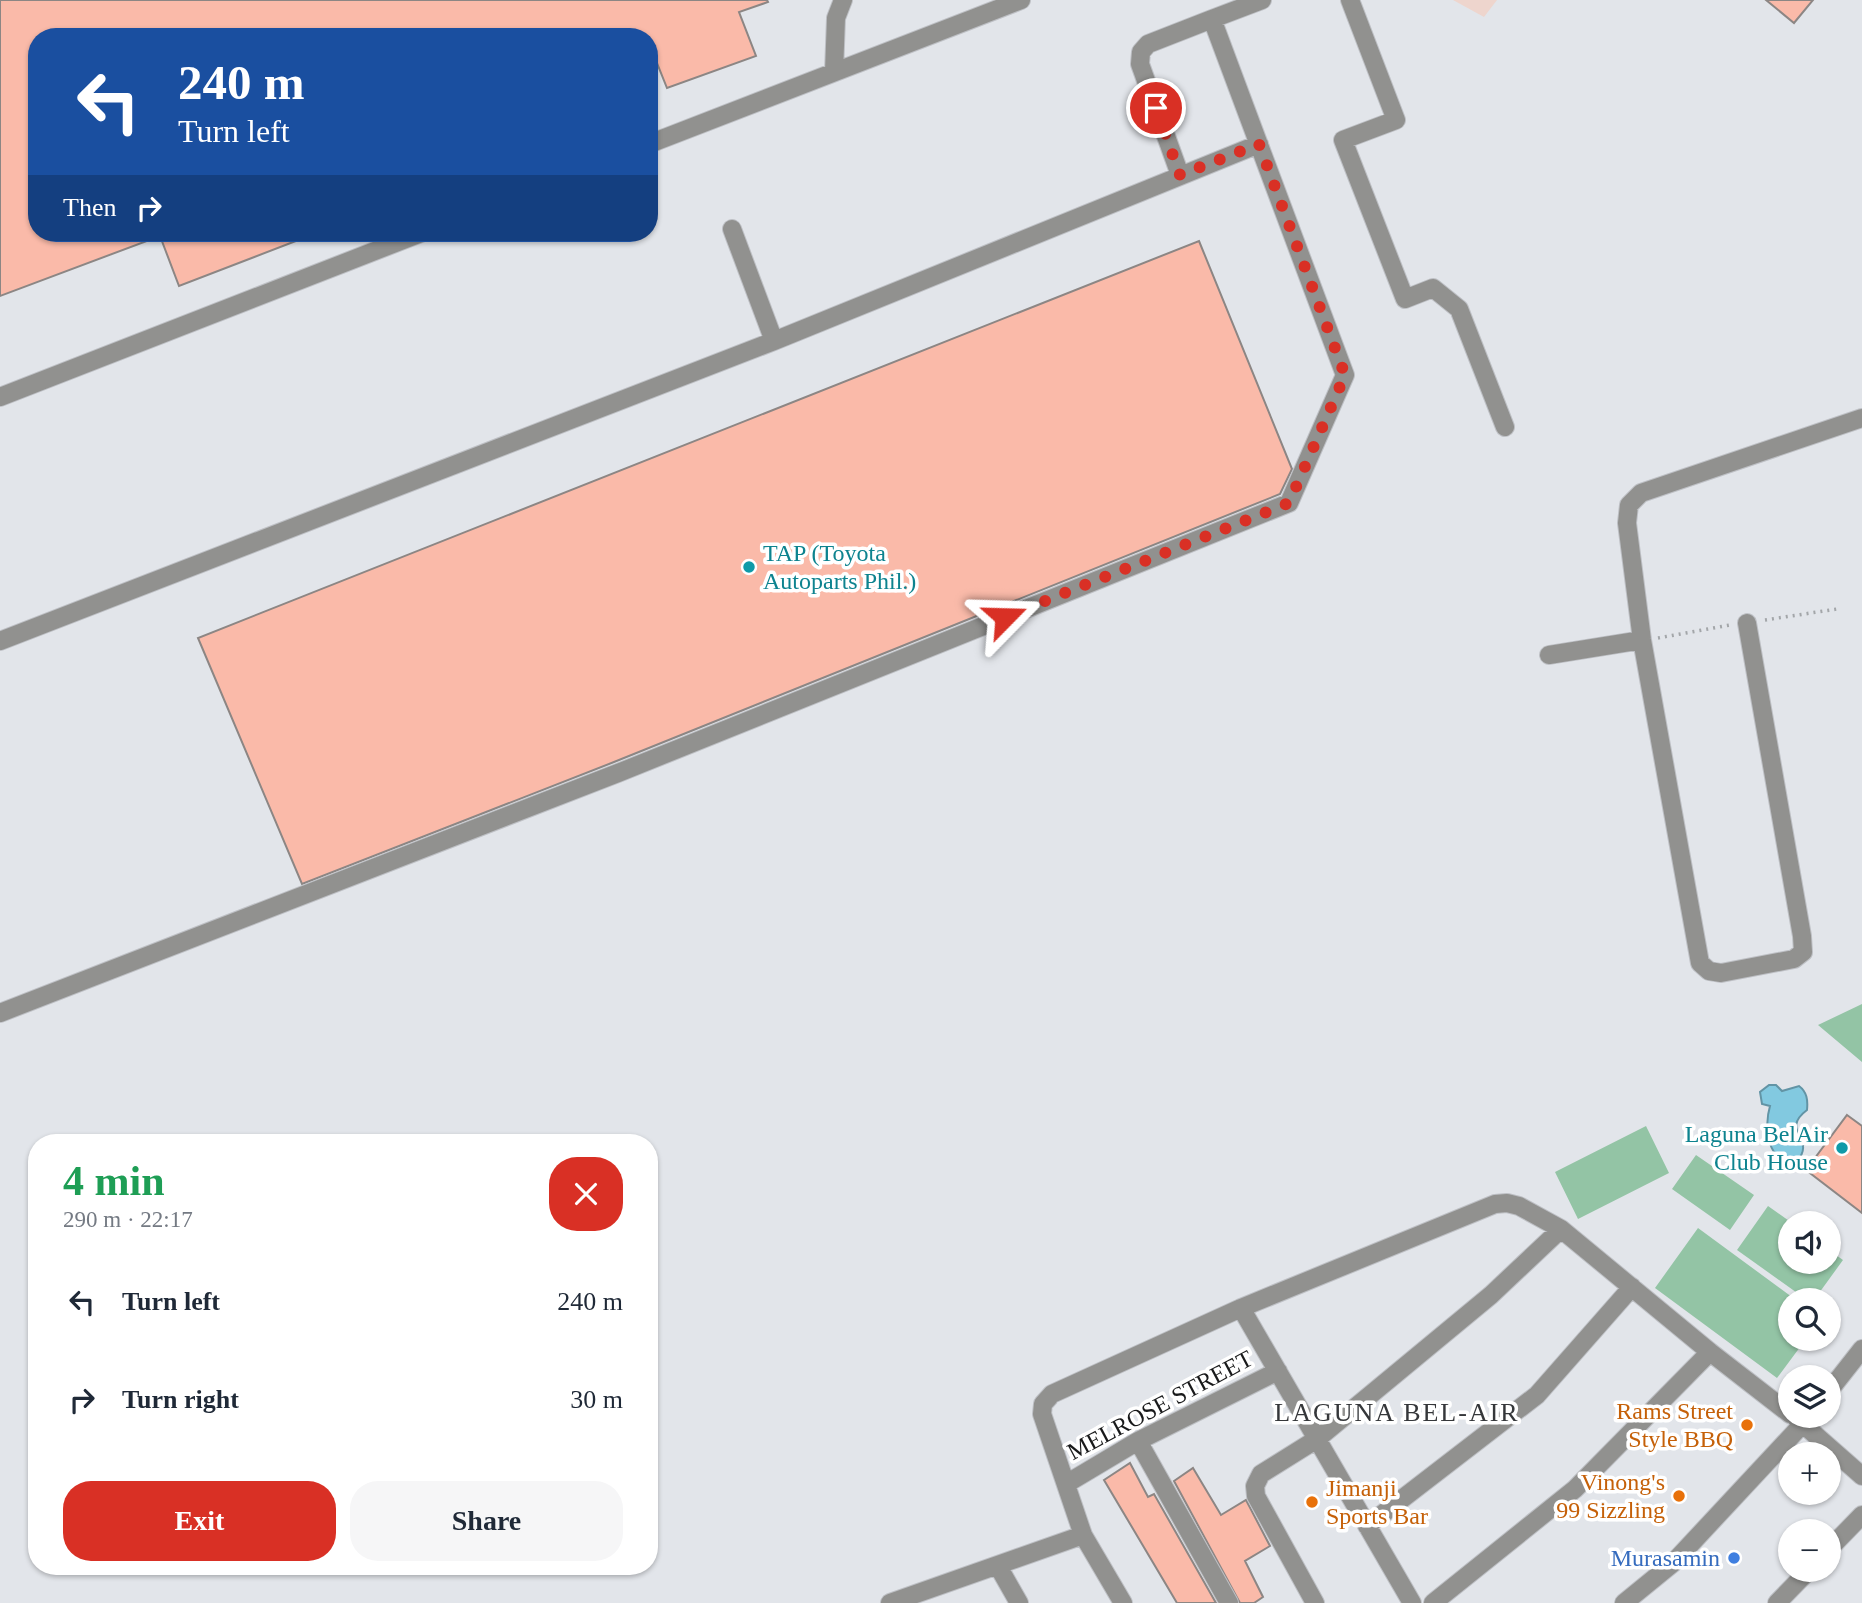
<!DOCTYPE html>
<html lang="en">
<head>
<meta charset="utf-8">
<style>
  body { margin:0; font-family:Georgia,serif; background:#f6f6f7; color:#1f2937; height:100vh; display:flex; flex-direction:column; font-size:26px; white-space:nowrap }
  * { box-sizing:border-box; margin:0 }
  p { font-size:23px; color:#747a83 }
  .icon { flex:none; width:38px; height:38px; fill:none; stroke:currentColor; stroke-width:2; stroke-linecap:round; stroke-linejoin:round }
  .map { position:relative; flex:1; overflow:hidden }
  .side { position:absolute; left:28px; top:1134px; width:630px; height:441px; display:flex; flex-direction:column; background:#fff; border-radius:28px; box-shadow:0 2px 5px #0004 }
  .side>* { flex:none }
  .hud { position:absolute; left:28px; top:28px; width:630px; height:214px; border-radius:28px; box-shadow:0 2px 5px #0004; background:#1a4fa0; color:#fff; overflow:hidden }
  .tools { position:absolute; left:1778px; top:1211px; display:grid; gap:14px }
  .tools a { display:grid; place-items:center; width:63px; height:63px; border-radius:50%; background:#fff; box-shadow:0 2px 5px #0004; font-size:35px }
  .pin { position:absolute; display:grid; place-items:center; width:60px; height:60px; color:#fff; margin:-30px; border:4px solid #fff; border-radius:50%; box-shadow:0 2px 7px #0007 }
  .me { position:absolute; width:77px; margin:-38px; rotate:68deg; stroke-linejoin:round; filter:drop-shadow(0 0 5px #0008) }
  .turn { display:flex; align-items:center; gap:24px; height:147px; padding:0 35px; font-size:32px }
  .turn .icon { width:91px; height:91px; stroke-width:2.5 }
  .turn b { display:block; font-size:49px; line-height:60px }
  .then { display:flex; align-items:center; height:66px; padding:0 35px; background:#0003; gap:14px; font-size:26px }
  .round { display:grid; place-items:center; flex:none; width:74px; height:74px; border-radius:28px; background:#f6f6f7 }
  .summary { display:flex; align-items:center; justify-content:space-between; height:119px; padding:0 35px }
  h1 { font-size:42px; font-weight:800; line-height:52px; color:#1e9e55 }
  .primary-button { display:flex; gap:14px; margin-top:auto; padding:14px 35px }
  .primary-button a { flex:1; height:80px; border-radius:28px; background:#d93025; color:#fff; font-size:28px; font-weight:800; line-height:80px; text-align:center }
  .primary-button a+a { background:#f6f6f7; color:#1f2937 }
  ul { padding:0; list-style:none }
  li { display:flex; align-items:center; gap:21px; height:98px; padding:0 35px }
  li div { flex:1 }
  li b { display:block; font-size:26px }
  li em { font-style:normal }
  .map>svg:first-child { display:block }
  .commercial { fill:#eed5cd }
  .green { fill:#93c4a5 }
  .water { fill:#82c9e0; stroke:#6294a5; stroke-width:2 }
  .building { fill:#fabaa9; stroke:#8c8684; stroke-width:2 }
  .lines { fill:none; stroke-linecap:round; stroke-linejoin:round }
  .minor-casing { stroke:#bec0c5; stroke-width:20 }
  .path { stroke:#a3a6a9; stroke-width:3.5; stroke-dasharray:2 5; stroke-linecap:butt }
  .minor { stroke:#91918f; stroke-width:18 }
  .route { stroke:#d93025; stroke-width:12; stroke-dasharray:0 21.6 }
  .culture-dot { fill:#0f9aa8; stroke:#fff; stroke-width:2.5 }
  .food-dot { fill:#e8710a; stroke:#fff; stroke-width:2.5 }
  .shop-dot { fill:#3f7fe0; stroke:#fff; stroke-width:2.5 }
  .labels { text-anchor:middle; stroke-width:7; stroke-linejoin:round; paint-order:stroke }
  .culture-label { font-size:24px; fill:#0d838f; stroke:#fff; text-anchor:start }
  .street-label { font-size:24px; fill:#18191a; stroke:#fff }
  .food-label { font-size:24px; fill:#c56008; stroke:#fff; text-anchor:end }
  .shop-label { font-size:24px; fill:#366cbe; stroke:#fff; text-anchor:end }
  .neighbourhood-label { font-size:26px; letter-spacing:2px; fill:#35373a; stroke:#fff }
</style>
</head>
<body>
<div class="map">
<svg width="1862" height="1603" viewBox="0 0 1862 1603">
  <rect width="100%" height="100%" fill="#e2e5ea"/>
  <!-- commercial -->
  <path class="commercial" d="M 1453,0 L 1497,0 L 1484,17 Z"/>
  <!-- green -->
  <path class="green" d="M 1862,1004 L 1862,1062 L 1818,1025 Z
    M 1646,1126 L 1669,1173 L 1578,1219 L 1555,1172 Z
    M 1696,1155 L 1754,1195 L 1730,1230 L 1672,1189 Z
    M 1768,1206 L 1792,1223 L 1790,1223 L 1790,1262 L 1829,1262 L 1829,1250 L 1843,1260 L 1814,1300 L 1807,1300 L 1737,1250 Z
    M 1698,1228 L 1796,1300 L 1790,1300 L 1790,1339 L 1806,1339 L 1777,1378 L 1655,1288 Z"/>
  <!-- water -->
  <path class="water" d="M 1769,1085 L 1776,1085 L 1782,1091 L 1799,1086 C 1807,1092 1808,1100 1807,1110 C 1779,1131 1817,1139 1797,1161 C 1766,1165 1764,1126 1770,1106 L 1762,1104 L 1760,1092 Z"/>
  <!-- building -->
  <path class="building" d="M 0,0 L 767,0 L 768,2 L 739,12 L 756,56 L 667,88 L 649,43 L 649,37 L 37,37 L 37,233 L 314,234 L 179,286 L 160,236 L 0,296 Z
    M 1766,0 L 1813,0 L 1794,23 Z
    M 1199,241 L 1292,469 L 1280,494 L 614,762 L 302,884 L 198,638 Z
    M 1847,1115 L 1862,1126 L 1862,1213 L 1806,1170 Z
    M 1130,1463 L 1148,1497 L 1154,1494 L 1216,1603 L 1177,1603 L 1104,1480 Z
    M 1193,1468 L 1221,1515 L 1246,1500 L 1270,1546 L 1245,1561 L 1263,1597 L 1254,1603 L 1240,1603 L 1174,1481 Z"/>
  <g class="lines">
    <defs>
      <path id="minor" d="M 1350,0 L 1396,120 L 1343,140 L 1405,299 L 1433,288 L 1459,309 L 1505,427
        M 834,72 L 836,18 L 843,0
        M 649,144 L 1021,0
        M 1180,175 L 1140,64 L 1141,52 L 1148,44 L 1212,19
        M 732,229 L 774,341
        M 0,397 L 421,233
        M 1747,623 L 1802,936 L 1803,952 L 1794,959 L 1721,973 L 1709,971 L 1700,963 L 1642,640 L 1627,523 L 1629,505 L 1641,493 L 1862,418
        M 0,641 L 774,341 L 1259,144
        M 1549,655 L 1642,640
        M 0,1013 L 618,773 L 1289,503 L 1345,375 L 1212,19 L 1262,0
        M 1241,1308 L 1412,1603
        M 1829,1391 L 1862,1349
        M 1796,1418 L 1862,1476
        M 1138,1441 L 1229,1603
        M 1066,1484 L 1138,1441 L 1278,1371
        M 1367,1526 L 1537,1395 L 1632,1287
        M 1829,1549 L 1862,1515
        M 998,1566 L 1019,1603
        M 890,1603 L 1083,1535
        M 1123,1603 L 1083,1535 L 1042,1414 L 1043,1404 L 1052,1394 L 1241,1308 L 1495,1204 L 1507,1203 L 1519,1206 L 1561,1229 L 1710,1352 L 1790,1414
        M 1315,1603 L 1256,1496 L 1255,1486 L 1261,1474 L 1317,1439 L 1491,1295 L 1561,1229
        M 1433,1603 L 1575,1489 L 1710,1352
        M 1624,1603 L 1673,1563 L 1810,1416
        M 1777,1603 L 1809,1570"/>
    </defs>
    <!-- minor casing -->
    <use href="#minor" class="minor-casing"/>
    <!-- path -->
    <path class="path" d="M 1765,620 L 1837,609
      M 1658,638 L 1730,625"/>
    <!-- minor -->
    <use href="#minor" class="minor"/>
  </g>
  <g class="lines">
    <!-- route -->
    <path class="route" d="M 1005,617 L 1289,503 L 1345,375 L 1259,144 L 1180,175 L 1156,108"/>
  </g>
  <!-- markers -->
  <g class="culture-dot">
    <circle cx="749" cy="567" r="7"/>
    <circle cx="1842" cy="1148" r="7"/>
  </g>
  <g class="food-dot">
    <circle cx="1747" cy="1425" r="7"/>
    <circle cx="1679" cy="1496" r="7"/>
    <circle cx="1312" cy="1502" r="7"/>
  </g>
  <circle class="shop-dot" cx="1734" cy="1558" r="7"/>
  <g class="labels">
    <!-- culture labels -->
    <g class="culture-label">
      <text x="763" y="561">TAP (Toyota<tspan x="763" dy="28">Autoparts Phil.)</tspan></text>
      <text x="1828" y="1142" text-anchor="end">Laguna BelAir<tspan x="1828" dy="28">Club House</tspan></text>
    </g>
    <!-- street labels -->
    <g class="street-label">
      <text transform="translate(1160 1405) rotate(-28)" y="8">MELROSE STREET</text>
    </g>
    <!-- food labels -->
    <g class="food-label">
      <text x="1733" y="1419">Rams Street<tspan x="1733" dy="28">Style BBQ</tspan></text>
      <text x="1665" y="1490">Vinong's<tspan x="1665" dy="28">99 Sizzling</tspan></text>
      <text x="1326" y="1496" text-anchor="start">Jimanji<tspan x="1326" dy="28">Sports Bar</tspan></text>
    </g>
    <!-- shop labels -->
    <g class="shop-label">
      <text x="1720" y="1566">Murasamin</text>
    </g>
    <!-- neighbourhood labels -->
    <g class="neighbourhood-label">
      <text x="1397" y="1421">LAGUNA BEL-AIR</text>
    </g>
  </g>
</svg>
<div class="tools">
<a><svg class="icon" aria-label="sound" viewBox="0 0 24 24"><path d="M4 9h4l5-4v14l-5-4H4zM17 9q2 3 0 6"/></svg></a>
<a><svg class="icon" aria-label="search" viewBox="0 0 24 24"><circle cx="10" cy="10" r="6"/><path d="M15 15l6 6"/></svg></a>
<a><svg class="icon" aria-label="layers" viewBox="0 0 24 24"><path d="M12 4l9 5-9 5-9-5zM3 14l9 5 9-5"/></svg></a>
<a>+</a>
<a>−</a>
</div>
<div class="pin" style="left:1156px;top:108px;background:#d93025"><svg class="icon" aria-label="arrive" viewBox="0 0 24 24"><path d="M6 21V4h12l-3 4 3 4H6"/></svg></div>
<svg class="me" style="left:1005px;top:617px" viewBox="-20 -20 40 40"><path d="M0-17L14 15 0 8-14 15z" fill="#d93025" stroke="#fff" stroke-width="4"/></svg>
<div class="hud">
<div class="turn"><svg class="icon" aria-label="left" viewBox="0 0 24 24"><path d="M17 20v-9H6M10 6l-5 5 5 5"/></svg><div><b>240 m</b>Turn left</div></div>
<div class="then">Then<svg class="icon" aria-label="right" viewBox="0 0 24 24"><path d="M7 20v-9h11M14 6l5 5-5 5"/></svg></div>
</div>
<section class="side">
<div class="summary"><div><h1>4 min</h1><p>290 m · 22:17</p></div><a class="round" style="background:#d93025;color:#fff"><svg class="icon" aria-label="close" viewBox="0 0 24 24"><path d="M6 6l12 12M18 6L6 18"/></svg></a></div>
<ul>
<li><svg class="icon" aria-label="left" viewBox="0 0 24 24"><path d="M17 20v-9H6M10 6l-5 5 5 5"/></svg><div><b>Turn left</b></div><em>240 m</em></li>
<li><svg class="icon" aria-label="right" viewBox="0 0 24 24"><path d="M7 20v-9h11M14 6l5 5-5 5"/></svg><div><b>Turn right</b></div><em>30 m</em></li>
</ul>
<div class="primary-button"><a>Exit</a><a>Share</a></div>
</section>
</div>
</body>
</html>
